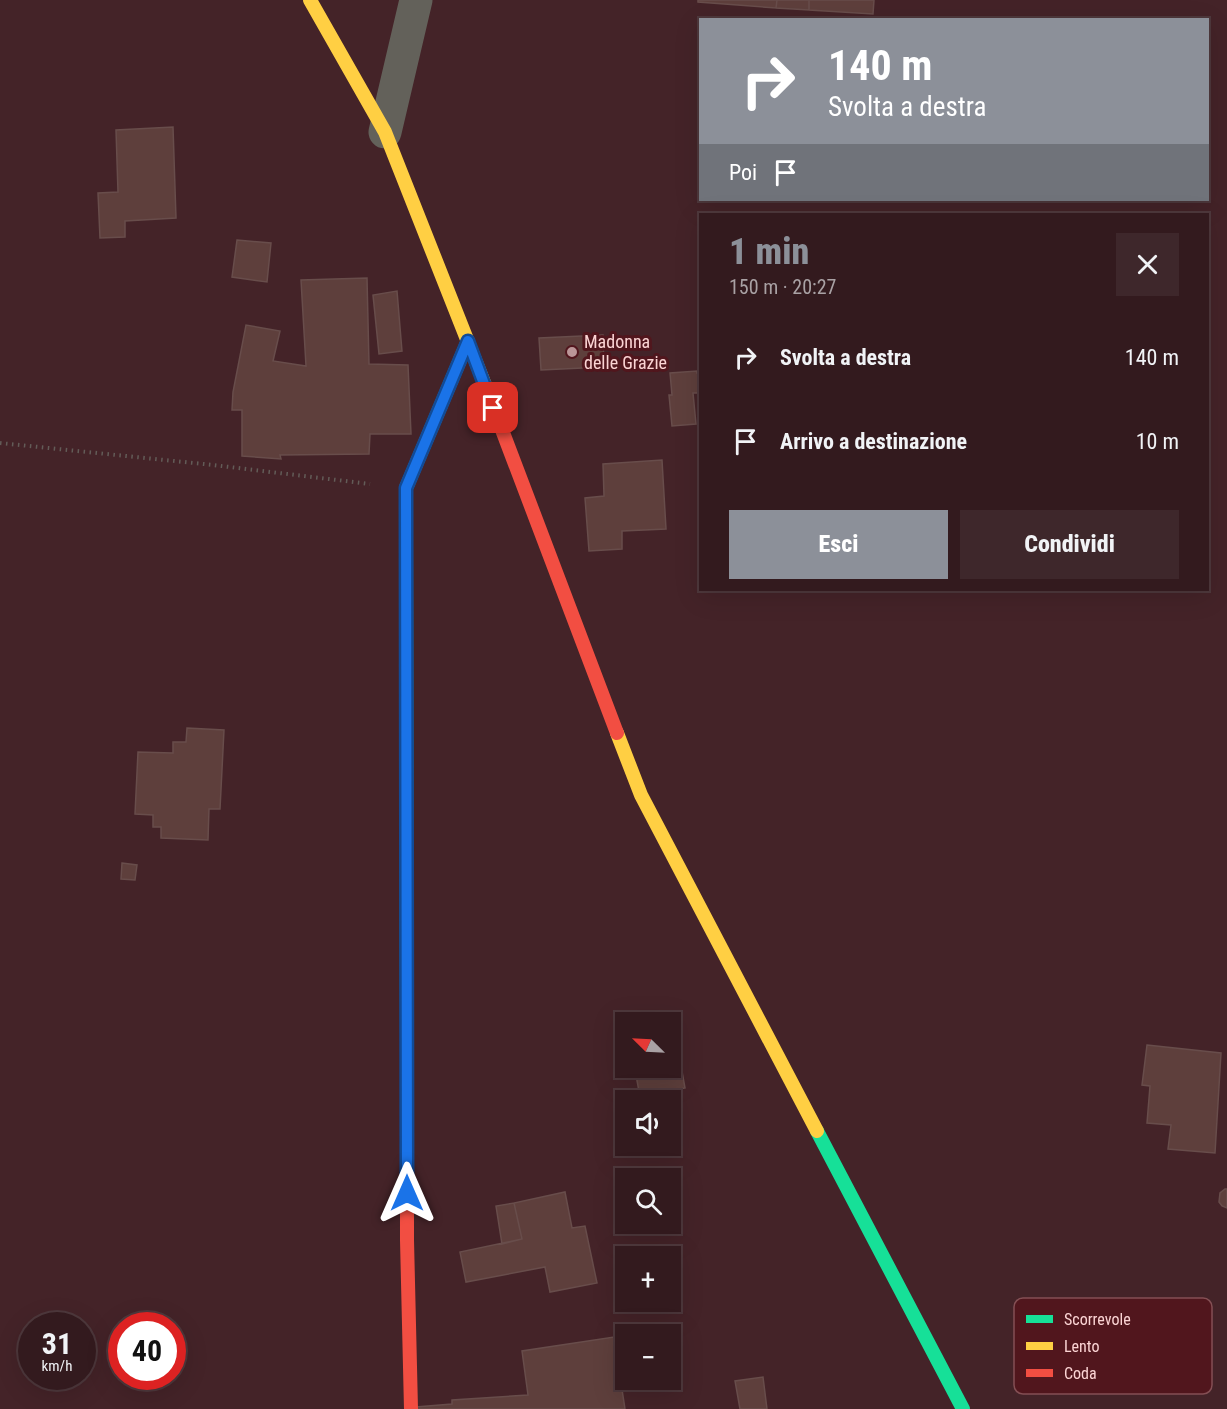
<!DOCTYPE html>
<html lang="it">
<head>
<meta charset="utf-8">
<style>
  body { margin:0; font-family:"Roboto Condensed",sans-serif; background:#3e272b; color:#f1f3f6; height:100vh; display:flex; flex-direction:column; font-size:22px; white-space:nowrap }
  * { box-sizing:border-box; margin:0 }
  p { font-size:20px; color:#a9a1a4 }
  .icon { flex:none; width:33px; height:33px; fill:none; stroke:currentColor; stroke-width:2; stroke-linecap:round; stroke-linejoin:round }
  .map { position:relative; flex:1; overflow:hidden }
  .drawer { position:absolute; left:699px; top:213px; width:510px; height:378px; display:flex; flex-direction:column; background:#331a1e; border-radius:0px; box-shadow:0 6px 24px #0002,0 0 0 2px #4e383c }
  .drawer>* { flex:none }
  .guide { position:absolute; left:699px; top:18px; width:510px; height:183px; border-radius:0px; box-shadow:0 6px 24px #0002,0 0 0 2px #4e383c; background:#8c9099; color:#fff; overflow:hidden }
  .needle { width:39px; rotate:294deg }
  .buttons { position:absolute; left:615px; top:1012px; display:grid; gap:12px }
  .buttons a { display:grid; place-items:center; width:66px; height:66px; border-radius:0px; background:#331a1e; box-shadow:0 6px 24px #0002,0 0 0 2px #4e383c; font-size:30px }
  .speed { position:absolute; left:18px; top:1312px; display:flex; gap:12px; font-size:30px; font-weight:700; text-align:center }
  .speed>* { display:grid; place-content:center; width:78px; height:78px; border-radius:50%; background:#331a1e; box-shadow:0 6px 24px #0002,0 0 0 2px #4e383c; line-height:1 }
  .speed small { font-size:15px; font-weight:400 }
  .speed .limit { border:9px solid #d22; background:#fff; color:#111 }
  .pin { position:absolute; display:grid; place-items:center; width:51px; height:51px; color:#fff; margin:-26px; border-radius:12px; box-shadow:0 3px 9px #0006 }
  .me { position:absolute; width:66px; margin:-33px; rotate:0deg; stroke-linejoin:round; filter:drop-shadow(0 0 4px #0008) }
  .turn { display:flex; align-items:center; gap:21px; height:126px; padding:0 30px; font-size:27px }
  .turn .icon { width:78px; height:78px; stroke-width:2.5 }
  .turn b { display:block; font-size:42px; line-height:51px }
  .then { display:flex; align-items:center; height:57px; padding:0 30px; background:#0003; gap:12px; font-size:22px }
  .round { display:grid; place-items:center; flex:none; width:63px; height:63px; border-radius:0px; background:#3e272b }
  .overview { display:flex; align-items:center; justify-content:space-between; height:102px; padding:0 30px }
  h1 { font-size:36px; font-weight:800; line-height:45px; color:#8c9099 }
  .cta { display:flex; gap:12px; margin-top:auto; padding:12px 30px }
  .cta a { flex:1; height:69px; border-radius:0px; background:#8c9099; color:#fff; font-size:24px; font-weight:800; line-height:69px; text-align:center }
  .cta a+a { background:#3e272b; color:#f1f3f6 }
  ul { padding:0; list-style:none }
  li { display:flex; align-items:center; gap:18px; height:84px; padding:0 30px }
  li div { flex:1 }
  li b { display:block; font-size:22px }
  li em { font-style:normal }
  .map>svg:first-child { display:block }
  .building { fill:#5e3f3c; stroke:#684d4b; stroke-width:1.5 }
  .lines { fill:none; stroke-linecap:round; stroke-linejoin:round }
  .path { stroke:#635c58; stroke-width:4; stroke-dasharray:1.5 4.5; stroke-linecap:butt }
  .street { stroke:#63615a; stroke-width:33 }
  .fast { stroke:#16e098; stroke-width:14 }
  .slow { stroke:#ffcf43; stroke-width:14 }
  .jam { stroke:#f24e42; stroke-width:14 }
  .route-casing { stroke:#114b97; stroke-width:15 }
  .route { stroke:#1a73e8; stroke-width:10 }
  .poi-dot { fill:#bb9698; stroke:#51161d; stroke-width:2 }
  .labels { text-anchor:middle; stroke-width:6; stroke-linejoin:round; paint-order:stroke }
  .poi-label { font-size:18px; fill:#fbd4d4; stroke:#51161d; text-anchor:start }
  .key { fill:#51161d; stroke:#844f54; stroke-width:1.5 }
  .key-label { font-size:16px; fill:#fbd4d4 }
</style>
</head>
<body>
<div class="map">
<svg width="1227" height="1409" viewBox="0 0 1227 1409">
  <rect width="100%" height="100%" fill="#442328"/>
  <!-- building -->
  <path class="building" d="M 698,0 L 777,0 L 776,8 L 698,2 Z
    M 777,0 L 809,0 L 809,10 L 776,8 Z
    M 809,0 L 874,0 L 873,14 L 809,10 Z
    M 173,127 L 176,218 L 125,221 L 125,237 L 100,238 L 98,193 L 118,192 L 116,130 Z
    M 237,240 L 271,243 L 267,282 L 232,277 Z
    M 367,278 L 369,364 L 408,365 L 411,434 L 370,434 L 369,454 L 280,455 L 281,459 L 242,456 L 242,410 L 232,410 L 233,392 L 246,325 L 280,331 L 273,361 L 306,366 L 301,280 Z
    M 397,291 L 402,351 L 379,354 L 373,295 Z
    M 603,335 L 604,367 L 541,370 L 539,338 Z
    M 697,371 L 697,373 L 700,373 L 700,393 L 693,393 L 696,424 L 672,426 L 669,395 L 672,395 L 670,373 Z
    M 662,460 L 666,529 L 622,531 L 622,549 L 589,551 L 585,498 L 604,496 L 603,464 Z
    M 187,728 L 224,730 L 220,809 L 209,809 L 208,840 L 161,838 L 161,827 L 153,827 L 153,815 L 135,814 L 138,752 L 173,753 L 173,742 L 186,742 Z
    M 122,863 L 137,865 L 135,880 L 121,879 Z
    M 1147,1045 L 1221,1053 L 1215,1153 L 1168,1149 L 1171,1125 L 1147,1123 L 1150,1086 L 1142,1085 Z
    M 681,1066 L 685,1088 L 640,1097 L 636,1075 Z
    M 1225,1189 L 1227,1189 L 1227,1208 L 1222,1206 L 1219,1202 L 1220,1193 Z
    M 565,1192 L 572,1228 L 585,1226 L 597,1283 L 550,1292 L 545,1267 L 466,1282 L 460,1252 L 522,1239 L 514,1203 Z
    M 514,1203 L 522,1239 L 502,1244 L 496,1206 Z
    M 646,1327 L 647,1335 L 626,1335 L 626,1362 L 618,1363 L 614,1330 Z
    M 614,1337 L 625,1409 L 416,1409 L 416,1407 L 452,1404 L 452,1400 L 528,1395 L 522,1351 Z
    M 763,1377 L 767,1409 L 740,1409 L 735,1381 Z"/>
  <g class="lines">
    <!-- path -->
    <path class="path" d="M 0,443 L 213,465 L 370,484"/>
    <!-- street -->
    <path class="street" d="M 385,132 L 416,0"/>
    <!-- fast -->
    <path class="fast" d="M 406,543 L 407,1038
      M 817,1131 L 963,1409"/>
    <!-- slow -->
    <path class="slow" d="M 310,0 L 385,132 L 485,385
      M 406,543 L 406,488 L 468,341
      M 617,733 L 641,795 L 817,1131"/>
    <!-- jam -->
    <path class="jam" d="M 485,385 L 617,733
      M 407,1038 L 407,1240 L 411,1409"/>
  </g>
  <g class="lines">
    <defs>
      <path id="route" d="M 407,1193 L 406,488 L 468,341 L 493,408"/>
    </defs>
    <!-- route casing -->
    <use href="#route" class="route-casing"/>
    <!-- route -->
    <use href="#route" class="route"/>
  </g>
  <!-- markers -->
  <circle class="poi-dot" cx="572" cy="352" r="6"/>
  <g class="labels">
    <!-- poi labels -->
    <g class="poi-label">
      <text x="584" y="348">Madonna<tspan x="584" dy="21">delle Grazie</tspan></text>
    </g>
  </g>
  <!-- legend -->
  <rect x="1014" y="1298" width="198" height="96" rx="9" class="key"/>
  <rect x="1026" y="1315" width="27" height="8" fill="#16e098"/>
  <rect x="1026" y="1342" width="27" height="8" fill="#ffcf43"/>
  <rect x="1026" y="1369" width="27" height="8" fill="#f24e42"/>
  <g class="key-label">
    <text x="1064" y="1325">Scorrevole</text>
    <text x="1064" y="1352">Lento</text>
    <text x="1064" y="1379">Coda</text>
  </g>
</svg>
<div class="buttons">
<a><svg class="needle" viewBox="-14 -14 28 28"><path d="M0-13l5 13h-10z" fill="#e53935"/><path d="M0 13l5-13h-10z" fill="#a9a1a4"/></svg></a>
<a><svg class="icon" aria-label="sound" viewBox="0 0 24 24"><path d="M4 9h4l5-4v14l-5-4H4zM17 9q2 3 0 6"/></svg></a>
<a><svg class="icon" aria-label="search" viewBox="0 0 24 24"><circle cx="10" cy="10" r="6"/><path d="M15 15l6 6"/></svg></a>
<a>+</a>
<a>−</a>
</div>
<div class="speed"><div>31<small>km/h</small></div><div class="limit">40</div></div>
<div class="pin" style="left:493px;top:408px;background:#d93025"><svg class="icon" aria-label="arrive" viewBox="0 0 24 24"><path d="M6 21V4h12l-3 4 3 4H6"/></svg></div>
<svg class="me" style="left:407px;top:1193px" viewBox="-20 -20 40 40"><path d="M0-17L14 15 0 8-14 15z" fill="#1a73e8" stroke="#fff" stroke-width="4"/></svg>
<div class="guide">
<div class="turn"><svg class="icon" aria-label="right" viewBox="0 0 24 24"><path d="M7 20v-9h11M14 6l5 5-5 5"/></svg><div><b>140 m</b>Svolta a destra</div></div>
<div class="then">Poi<svg class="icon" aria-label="arrive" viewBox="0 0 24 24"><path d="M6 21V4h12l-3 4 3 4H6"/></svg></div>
</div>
<section class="drawer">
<div class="overview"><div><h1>1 min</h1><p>150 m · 20:27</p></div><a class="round"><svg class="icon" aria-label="close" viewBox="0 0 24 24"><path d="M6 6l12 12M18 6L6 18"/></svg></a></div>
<ul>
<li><svg class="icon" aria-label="right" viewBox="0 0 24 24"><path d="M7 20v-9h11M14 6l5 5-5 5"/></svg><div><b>Svolta a destra</b></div><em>140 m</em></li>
<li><svg class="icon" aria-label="arrive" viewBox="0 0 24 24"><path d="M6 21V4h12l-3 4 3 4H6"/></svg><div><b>Arrivo a destinazione</b></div><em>10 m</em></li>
</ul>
<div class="cta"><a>Esci</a><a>Condividi</a></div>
</section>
</div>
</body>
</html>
